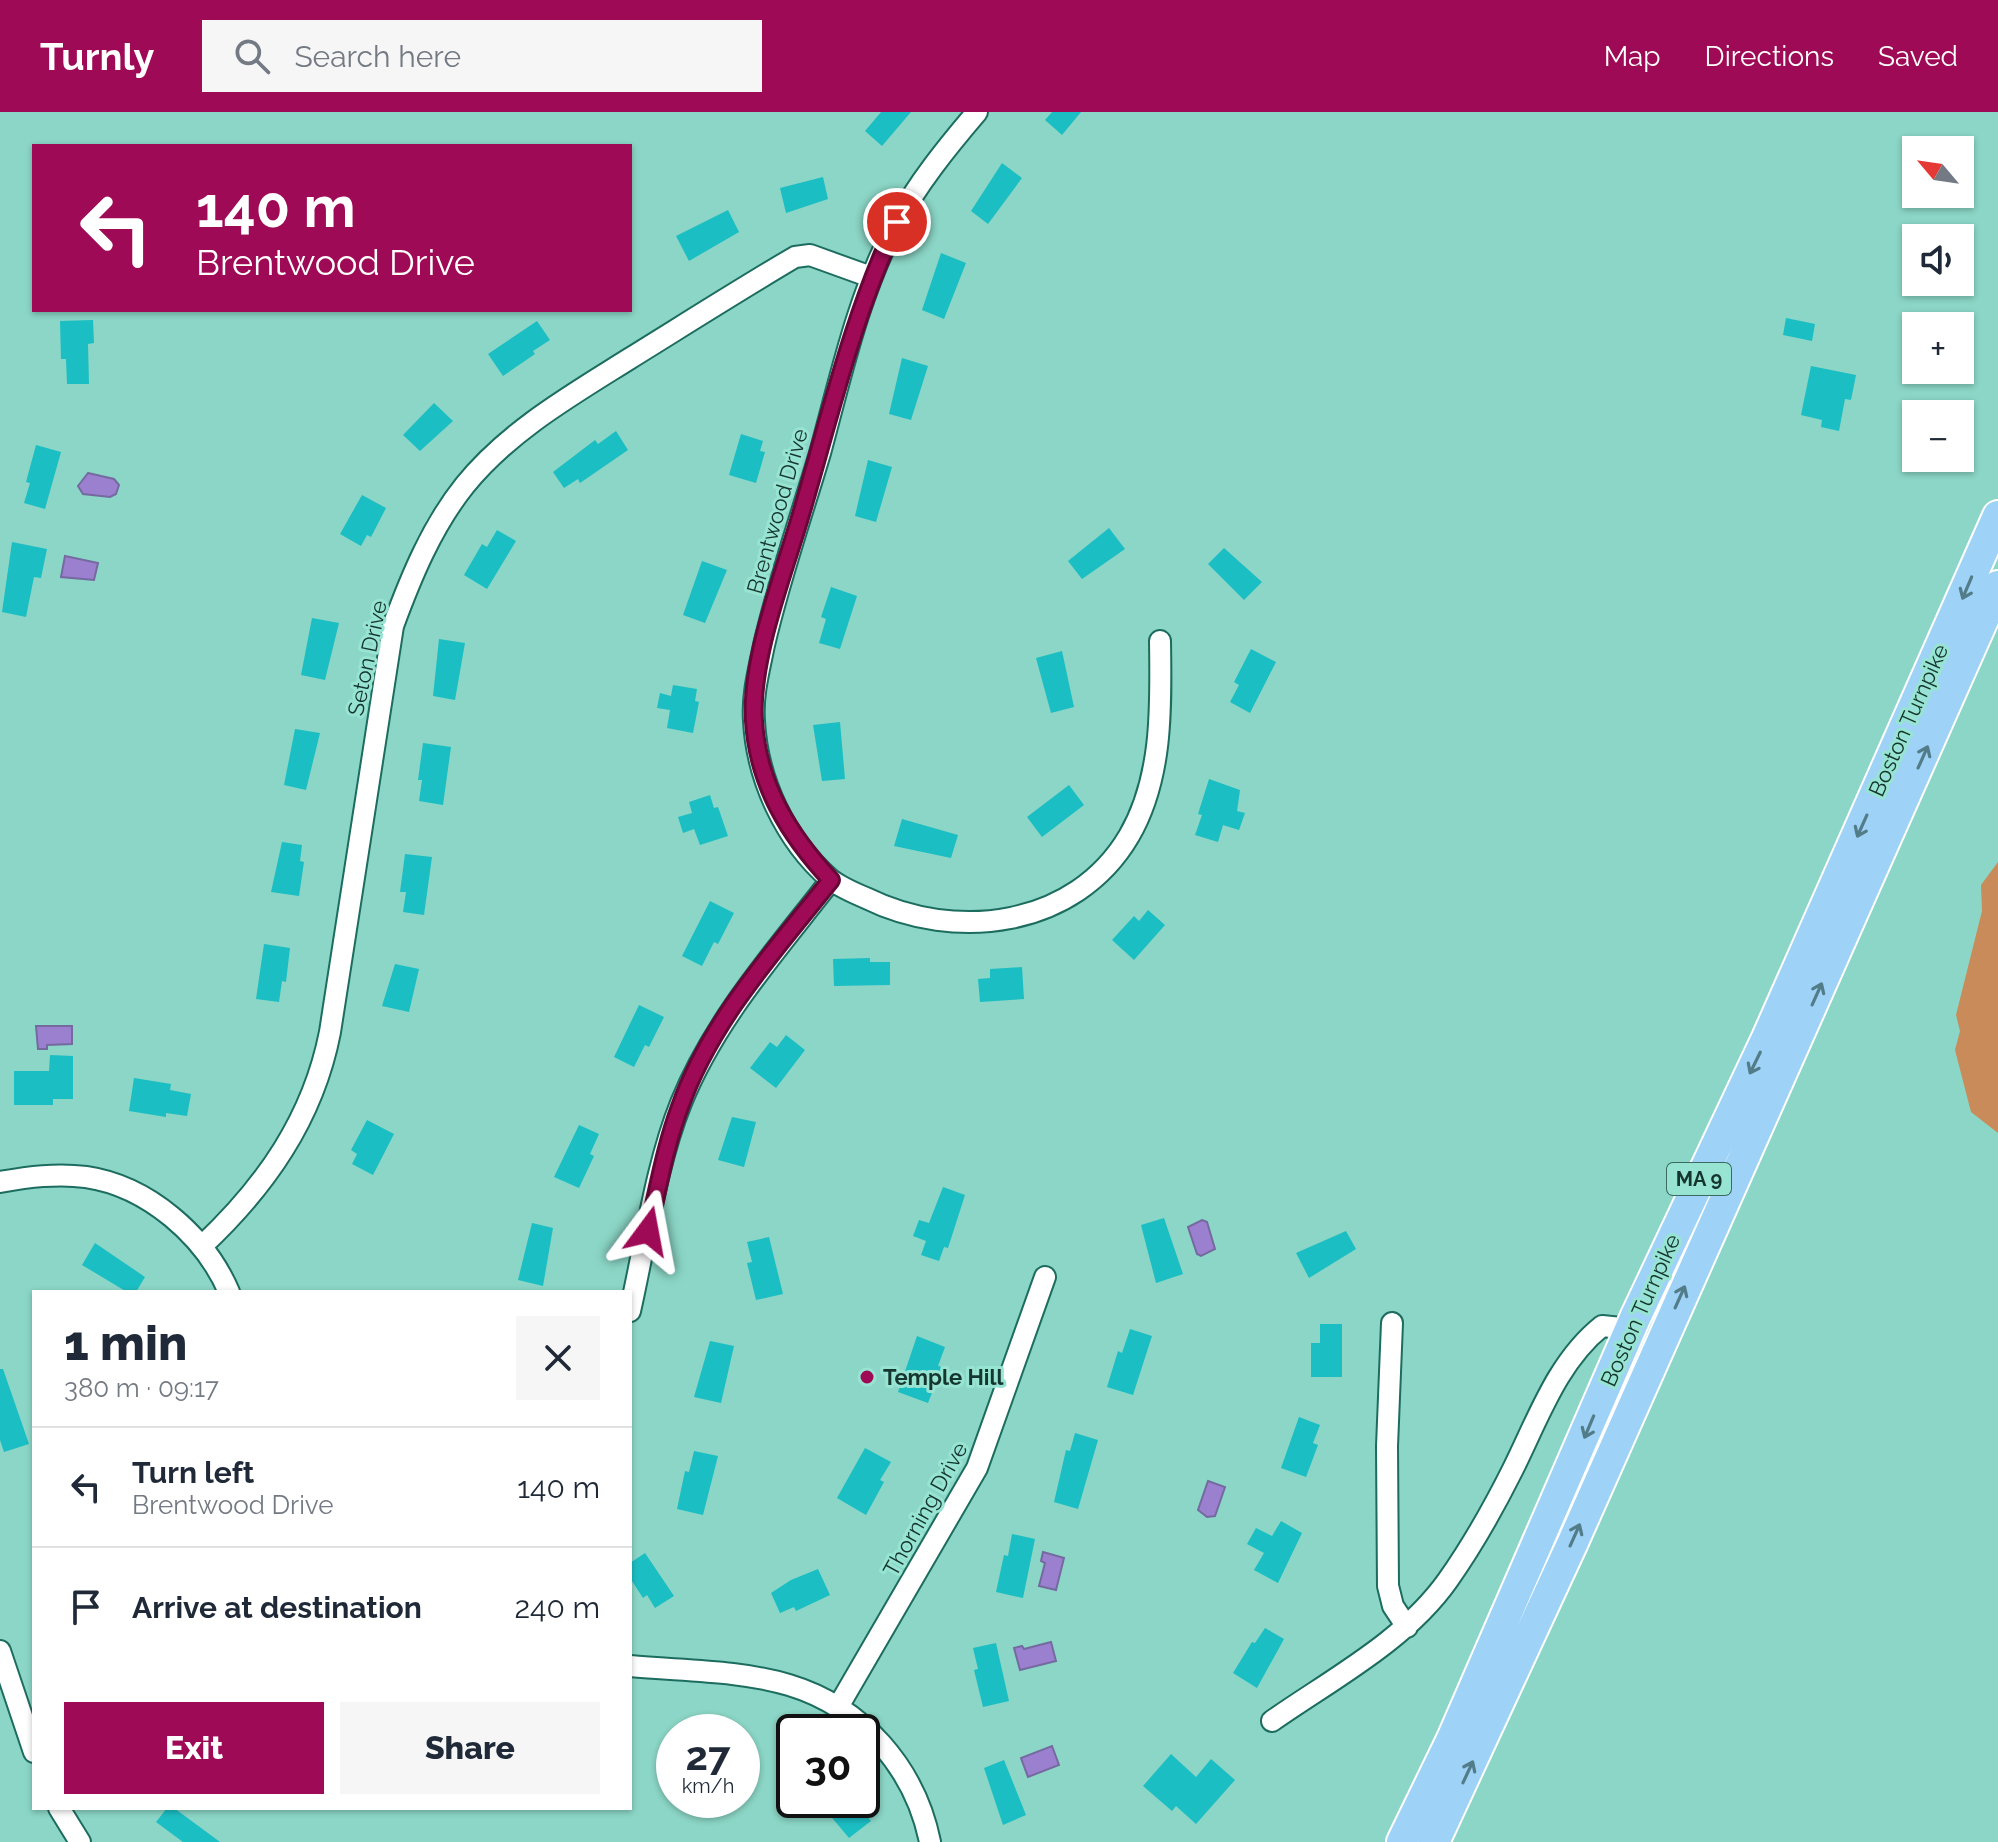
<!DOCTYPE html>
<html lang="en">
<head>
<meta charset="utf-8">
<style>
  body { margin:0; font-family:Raleway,sans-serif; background:#f6f6f7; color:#1f2937; height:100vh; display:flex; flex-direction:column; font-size:30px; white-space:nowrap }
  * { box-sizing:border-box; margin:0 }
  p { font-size:26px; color:#747a83 }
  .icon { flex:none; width:44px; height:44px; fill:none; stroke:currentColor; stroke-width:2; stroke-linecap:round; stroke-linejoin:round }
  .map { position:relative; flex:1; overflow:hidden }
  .side { position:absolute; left:32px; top:1178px; width:600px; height:520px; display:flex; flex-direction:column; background:#fff; border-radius:0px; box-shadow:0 2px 6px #0004 }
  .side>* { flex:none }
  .hud { position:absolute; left:32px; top:32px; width:600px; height:168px; border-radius:0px; box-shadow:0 2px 6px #0004; background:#9e0a55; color:#fff; overflow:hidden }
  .needle { width:52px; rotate:299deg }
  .controls { position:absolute; left:1902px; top:24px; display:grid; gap:16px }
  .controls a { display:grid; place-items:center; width:72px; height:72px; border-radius:0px; background:#fff; box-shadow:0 2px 6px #0004; font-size:40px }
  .speed { position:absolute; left:656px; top:1602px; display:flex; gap:16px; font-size:40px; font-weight:700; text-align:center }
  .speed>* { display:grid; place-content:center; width:104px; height:104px; border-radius:50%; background:#fff; box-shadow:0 2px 6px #0004; line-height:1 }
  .speed small { font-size:20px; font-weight:400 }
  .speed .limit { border:4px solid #111; border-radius:12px; background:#fff; color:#111 }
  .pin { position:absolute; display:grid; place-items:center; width:68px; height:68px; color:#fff; margin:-34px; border:4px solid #fff; border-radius:50%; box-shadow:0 2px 8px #0007 }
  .me { position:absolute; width:88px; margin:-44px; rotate:13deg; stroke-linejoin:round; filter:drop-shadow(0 0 6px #0008) }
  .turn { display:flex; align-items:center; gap:28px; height:168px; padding:0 32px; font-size:36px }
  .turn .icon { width:104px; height:104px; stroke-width:2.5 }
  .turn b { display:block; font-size:56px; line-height:68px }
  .round { display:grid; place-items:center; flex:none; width:84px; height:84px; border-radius:0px; background:#f6f6f7 }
  .head { display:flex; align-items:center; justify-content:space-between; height:136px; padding:0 32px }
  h1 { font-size:48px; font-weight:800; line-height:60px }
  .action { display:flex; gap:16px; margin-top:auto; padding:16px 32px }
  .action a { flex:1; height:92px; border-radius:0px; background:#9e0a55; color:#fff; font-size:32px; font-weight:800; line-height:92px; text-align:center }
  .action a+a { background:#f6f6f7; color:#1f2937 }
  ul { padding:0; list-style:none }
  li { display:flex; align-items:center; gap:24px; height:120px; padding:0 32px; border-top:2px solid #e0e1e3 }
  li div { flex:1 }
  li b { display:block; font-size:30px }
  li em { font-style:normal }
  header { display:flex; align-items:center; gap:48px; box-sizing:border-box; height:112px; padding:0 40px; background:#9e0a55; color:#fff }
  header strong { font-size:38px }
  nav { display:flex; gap:44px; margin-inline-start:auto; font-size:28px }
  .search { width:560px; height:72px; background:#f6f6f7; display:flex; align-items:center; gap:20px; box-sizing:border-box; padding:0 28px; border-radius:0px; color:#747a83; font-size:30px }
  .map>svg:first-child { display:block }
  .green { fill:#c98b5a }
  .water { fill:#9c80d0; stroke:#746aa0; stroke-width:2 }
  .building { fill:#1bbec3 }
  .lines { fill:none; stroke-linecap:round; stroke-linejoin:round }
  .minor-casing { stroke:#1c6d5f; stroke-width:24 }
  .highway-casing { stroke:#fff; stroke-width:34 }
  .minor { stroke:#fff; stroke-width:20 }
  .highway { stroke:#9ed2f6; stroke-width:30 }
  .oneway { stroke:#537c89 }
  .route-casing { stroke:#670637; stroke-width:20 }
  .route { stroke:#9e0a55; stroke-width:14 }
  .poi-dot { fill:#9e0a55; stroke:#98e4d3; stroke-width:3 }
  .labels { text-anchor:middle; stroke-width:6; stroke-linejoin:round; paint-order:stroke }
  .shield { fill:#98e4d3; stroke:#3c6a60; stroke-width:2 }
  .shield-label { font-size:20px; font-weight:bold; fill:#15352f }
  .street-label { font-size:22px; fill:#15352f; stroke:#98e4d3 }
  .poi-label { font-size:22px; font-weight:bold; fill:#15352f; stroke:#98e4d3; text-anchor:start }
</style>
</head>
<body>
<header>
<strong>Turnly</strong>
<div class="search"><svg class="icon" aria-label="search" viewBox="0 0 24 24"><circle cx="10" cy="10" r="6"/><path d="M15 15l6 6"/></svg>Search here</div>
<nav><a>Map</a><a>Directions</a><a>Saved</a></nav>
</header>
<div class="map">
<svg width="1998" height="1730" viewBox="0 0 1998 1730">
  <rect width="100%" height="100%" fill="#8bd6c6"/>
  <!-- green -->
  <path class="green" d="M 1998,750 L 1998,1021 L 1971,1000 L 1955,938 L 1960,919 L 1956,903 L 1982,799 L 1981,773 Z"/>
  <!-- water -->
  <path class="water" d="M 88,361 L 114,367 L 119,373 L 116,382 L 110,385 L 83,382 L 78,374 Z
    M 65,444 L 98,451 L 94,468 L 61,465 Z
    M 36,914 L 72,914 L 72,932 L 47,933 L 47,937 L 38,937 Z
    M 1202,1108 L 1207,1110 L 1215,1137 L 1201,1144 L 1197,1142 L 1188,1115 Z
    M 1208,1369 L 1225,1375 L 1215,1404 L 1207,1405 L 1198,1398 Z
    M 1043,1440 L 1064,1446 L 1056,1478 L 1039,1474 L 1045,1451 L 1041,1449 Z
    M 1051,1530 L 1056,1549 L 1020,1558 L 1014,1536 L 1022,1534 L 1024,1537 Z
    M 1052,1634 L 1059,1653 L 1028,1665 L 1021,1646 Z"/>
  <!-- building -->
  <path class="building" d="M 881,0 L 911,0 L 882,34 L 865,19 Z
    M 1052,0 L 1081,0 L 1062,23 L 1045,8 Z
    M 1002,51 L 1022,66 L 988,112 L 971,99 Z
    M 823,65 L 828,87 L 786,101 L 780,76 Z
    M 728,98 L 739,120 L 689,149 L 676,124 Z
    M 941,141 L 966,151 L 944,207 L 922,198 Z
    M 1786,206 L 1815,212 L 1812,229 L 1783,223 Z
    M 93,208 L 94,231 L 88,232 L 89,272 L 67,272 L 66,247 L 61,247 L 60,209 Z
    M 537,209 L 550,228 L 533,239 L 535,242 L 503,264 L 488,242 Z
    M 902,246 L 928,254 L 911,308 L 889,302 Z
    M 1811,254 L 1856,263 L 1851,288 L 1845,287 L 1839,319 L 1821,315 L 1822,308 L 1801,303 Z
    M 434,291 L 453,309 L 420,339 L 403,323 Z
    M 616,319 L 628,338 L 580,371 L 578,367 L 564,376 L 553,360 L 595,328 L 598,332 Z
    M 741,322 L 763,329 L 760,339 L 765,340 L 756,371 L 729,363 Z
    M 36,333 L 61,340 L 45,397 L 24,391 L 30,371 L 26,370 Z
    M 868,348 L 892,355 L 876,410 L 855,404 Z
    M 362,383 L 386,396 L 371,425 L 367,423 L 361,434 L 340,422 Z
    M 1109,416 L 1125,437 L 1082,467 L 1068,449 Z
    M 497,418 L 516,429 L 487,477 L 464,463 L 482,432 L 487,435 Z
    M 12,430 L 47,437 L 41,466 L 34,465 L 26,505 L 2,500 Z
    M 1224,436 L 1262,470 L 1244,488 L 1208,452 Z
    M 702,449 L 727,458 L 705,511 L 683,503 Z
    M 831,475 L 857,484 L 840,537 L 819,531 L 826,507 L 821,505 Z
    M 312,506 L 339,511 L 325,568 L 301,563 Z
    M 439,527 L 465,531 L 455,588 L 433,584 Z
    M 1251,537 L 1276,550 L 1250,601 L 1230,590 L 1239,573 L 1234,570 Z
    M 1062,539 L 1074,595 L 1051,601 L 1036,546 Z
    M 673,573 L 697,577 L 695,589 L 699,590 L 693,621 L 667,616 L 670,598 L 657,596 L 660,581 L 671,584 Z
    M 840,610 L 845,667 L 822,669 L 813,613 Z
    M 295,617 L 320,621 L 306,678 L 284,673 Z
    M 423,631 L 451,635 L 443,693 L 419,689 L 422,668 L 418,668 Z
    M 1209,667 L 1240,678 L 1237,699 L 1245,701 L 1239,718 L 1223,713 L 1218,730 L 1195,723 L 1202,703 L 1198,702 Z
    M 1069,673 L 1084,693 L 1042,725 L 1027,705 Z
    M 710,683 L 714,696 L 718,695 L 728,724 L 700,733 L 694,717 L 683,721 L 678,705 L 692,701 L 689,690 Z
    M 902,707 L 958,723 L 951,746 L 894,734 Z
    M 282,730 L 302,733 L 300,749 L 304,750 L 299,784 L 271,780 Z
    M 405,742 L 432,745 L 424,803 L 403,800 L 406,780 L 400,780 Z
    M 710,789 L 734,801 L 718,832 L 714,830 L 702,854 L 682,844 Z
    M 1148,798 L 1165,813 L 1134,848 L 1112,828 L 1134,804 L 1139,809 Z
    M 264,832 L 290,836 L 286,870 L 282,869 L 279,890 L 256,887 Z
    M 870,846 L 870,850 L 890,850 L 890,873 L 834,874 L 833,847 Z
    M 395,852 L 419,857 L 409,900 L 382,894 Z
    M 1022,855 L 1024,887 L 980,890 L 978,867 L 990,866 L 990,857 Z
    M 639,893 L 664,905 L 649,935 L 645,933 L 634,955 L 614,945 Z
    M 786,923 L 805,938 L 776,976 L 750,956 L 770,930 L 777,935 Z
    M 50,943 L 73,944 L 73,987 L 53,987 L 53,993 L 14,993 L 14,959 L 49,959 Z
    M 134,966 L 171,972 L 170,978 L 191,982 L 187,1004 L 166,1001 L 166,1005 L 129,999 Z
    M 732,1005 L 756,1010 L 744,1055 L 718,1048 Z
    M 367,1008 L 394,1022 L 373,1063 L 352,1052 L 357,1042 L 351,1038 Z
    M 579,1013 L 599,1022 L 590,1042 L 594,1044 L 579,1076 L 554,1065 Z
    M 943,1075 L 965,1083 L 948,1136 L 944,1135 L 939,1149 L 921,1143 L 926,1129 L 913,1124 L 919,1108 L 929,1111 Z
    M 1164,1106 L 1183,1162 L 1156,1171 L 1141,1113 Z
    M 532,1111 L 553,1116 L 543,1174 L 518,1168 Z
    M 1346,1119 L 1356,1137 L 1309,1166 L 1296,1141 Z
    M 769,1125 L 783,1182 L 756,1188 L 747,1151 L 752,1150 L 747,1130 Z
    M 95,1131 L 145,1165 L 136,1180 L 127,1180 L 82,1153 Z
    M 1320,1212 L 1342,1212 L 1342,1265 L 1311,1265 L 1311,1231 L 1320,1231 Z
    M 1130,1217 L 1152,1224 L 1133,1283 L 1107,1275 L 1118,1239 L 1122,1241 Z
    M 917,1224 L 945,1235 L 938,1254 L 942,1255 L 928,1291 L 898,1280 Z
    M 710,1229 L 734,1234 L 721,1291 L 694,1285 Z
    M 0,1257 L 3,1257 L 29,1332 L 4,1340 L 0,1328 Z
    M 1299,1305 L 1320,1313 L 1313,1331 L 1318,1333 L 1306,1365 L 1281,1356 Z
    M 1075,1321 L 1098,1328 L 1078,1397 L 1054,1390 L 1066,1338 L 1070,1339 Z
    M 865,1336 L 891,1350 L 880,1368 L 884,1370 L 866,1403 L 837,1386 Z
    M 694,1339 L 718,1344 L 703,1403 L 677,1397 L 685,1359 L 689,1360 Z
    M 1281,1409 L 1302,1421 L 1278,1471 L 1254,1458 L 1264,1441 L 1247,1432 L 1256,1416 L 1272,1424 Z
    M 1012,1422 L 1035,1427 L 1023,1486 L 996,1480 L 1004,1443 L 1008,1444 Z
    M 645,1441 L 674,1484 L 655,1496 L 647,1483 L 643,1486 L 630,1466 L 630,1451 Z
    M 818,1457 L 830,1483 L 796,1499 L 794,1495 L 780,1501 L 771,1481 L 791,1468 Z
    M 1265,1516 L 1284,1527 L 1257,1576 L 1233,1561 L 1252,1530 L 1255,1531 Z
    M 996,1531 L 1009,1589 L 983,1595 L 974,1558 L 978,1557 L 973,1536 Z
    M 1171,1642 L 1196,1665 L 1211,1647 L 1235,1668 L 1196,1712 L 1176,1694 L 1172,1699 L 1143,1674 Z
    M 1004,1648 L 1026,1703 L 1003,1713 L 984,1656 Z
    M 817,1688 L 853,1688 L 871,1709 L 849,1726 Z
    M 167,1696 L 174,1696 L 220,1730 L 183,1730 L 156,1710 Z"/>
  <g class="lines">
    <defs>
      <path id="minor" d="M 977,0 C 948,34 917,72 896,112 C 858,183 841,264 820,341 C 801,405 779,468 764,533 C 759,558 752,583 754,609 C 757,667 785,728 830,767 C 840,775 854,781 866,786 C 955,830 1075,816 1129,724 C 1163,666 1161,594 1160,529
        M 0,1070 C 28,1065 57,1061 86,1065 C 148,1074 205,1124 229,1180
        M 202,1134 C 265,1075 313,1007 330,920 L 393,514 C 411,465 432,414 465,373 C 509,319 570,284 629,247 C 684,213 739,178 795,145 L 810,143 L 871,165
        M 630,1199 C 645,1133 656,1053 681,991 C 715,907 776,839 831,768
        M 1392,1211 L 1387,1334 L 1388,1474 L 1393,1494 L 1407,1515
        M 0,1539 L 34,1640
        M 630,1554 C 682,1559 739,1558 789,1573 C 862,1595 915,1656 930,1730
        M 838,1595 L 977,1356 L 1045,1165
        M 1272,1609 C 1332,1567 1405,1529 1448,1468 C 1472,1434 1494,1395 1513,1357 C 1538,1307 1557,1250 1602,1214 L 1631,1217
        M 59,1696 L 80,1730"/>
      <path id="highway" d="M 1402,1730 L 1452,1627 L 1635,1206 L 1767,926 L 1998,404
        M 1434,1730 L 1573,1430 L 1998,474"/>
    </defs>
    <!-- minor casing -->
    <use href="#minor" class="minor-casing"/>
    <!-- highway casing -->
    <use href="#highway" class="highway-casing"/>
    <!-- minor -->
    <use href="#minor" class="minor"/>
    <!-- highway -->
    <use href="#highway" class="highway"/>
  </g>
  <!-- one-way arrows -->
  <defs><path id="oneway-shaft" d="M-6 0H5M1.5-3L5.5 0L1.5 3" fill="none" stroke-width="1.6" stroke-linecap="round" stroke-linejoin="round" transform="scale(2)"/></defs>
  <g class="oneway">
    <use href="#oneway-shaft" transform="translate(1967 476) rotate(113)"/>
    <use href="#oneway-shaft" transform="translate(1923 645) rotate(-66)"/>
    <use href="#oneway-shaft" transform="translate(1862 714) rotate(114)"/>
    <use href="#oneway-shaft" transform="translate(1817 882) rotate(-66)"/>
    <use href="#oneway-shaft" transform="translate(1755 951) rotate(116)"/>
    <use href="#oneway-shaft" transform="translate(1680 1185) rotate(-66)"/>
    <use href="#oneway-shaft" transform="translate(1589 1315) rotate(113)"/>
    <use href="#oneway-shaft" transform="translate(1575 1423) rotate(-66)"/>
    <use href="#oneway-shaft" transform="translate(1468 1660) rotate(-65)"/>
  </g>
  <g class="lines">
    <defs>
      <path id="route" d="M 648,1119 C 658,1078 665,1035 680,995 C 710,909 775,838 831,768 C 789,723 758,673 754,609 C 750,549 782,466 799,409 C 829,308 852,205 897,110"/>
    </defs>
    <!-- route casing -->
    <use href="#route" class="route-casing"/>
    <!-- route -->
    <use href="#route" class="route"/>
  </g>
  <!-- markers -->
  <circle class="poi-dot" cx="867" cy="1265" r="8"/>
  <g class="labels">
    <!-- shield labels -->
    <rect class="shield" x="1667" y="1051" width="64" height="32" rx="6"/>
    <g class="shield-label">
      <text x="1699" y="1074">MA 9</text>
    </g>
    <!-- street labels -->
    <g class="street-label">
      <text transform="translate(777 399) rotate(-74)" y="8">Brentwood Drive</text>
      <text transform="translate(367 546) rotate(-78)" y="8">Seton Drive</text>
      <text transform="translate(1908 608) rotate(-66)" y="8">Boston Turnpike</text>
      <text transform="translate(1640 1198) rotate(-66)" y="8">Boston Turnpike</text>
      <text transform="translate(925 1397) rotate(-61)" y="8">Thorning Drive</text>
    </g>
    <!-- poi labels -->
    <g class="poi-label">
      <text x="883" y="1273">Temple Hill</text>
    </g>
  </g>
</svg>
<div class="controls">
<a><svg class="needle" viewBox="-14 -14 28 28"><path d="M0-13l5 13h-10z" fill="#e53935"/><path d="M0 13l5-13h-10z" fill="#747a83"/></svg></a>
<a><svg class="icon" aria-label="sound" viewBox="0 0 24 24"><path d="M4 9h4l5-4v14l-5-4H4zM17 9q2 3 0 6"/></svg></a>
<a>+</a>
<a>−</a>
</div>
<div class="speed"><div>27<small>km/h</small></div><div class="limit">30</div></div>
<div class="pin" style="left:897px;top:110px;background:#d93025"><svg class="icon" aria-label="arrive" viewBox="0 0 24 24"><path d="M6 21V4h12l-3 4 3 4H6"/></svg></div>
<svg class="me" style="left:648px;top:1119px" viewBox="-20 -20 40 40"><path d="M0-17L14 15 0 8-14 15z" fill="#9e0a55" stroke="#fff" stroke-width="4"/></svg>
<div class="hud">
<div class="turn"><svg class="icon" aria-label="left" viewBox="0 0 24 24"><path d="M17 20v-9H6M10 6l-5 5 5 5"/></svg><div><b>140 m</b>Brentwood Drive</div></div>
</div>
<section class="side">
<div class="head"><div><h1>1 min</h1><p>380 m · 09:17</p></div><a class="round"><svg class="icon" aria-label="close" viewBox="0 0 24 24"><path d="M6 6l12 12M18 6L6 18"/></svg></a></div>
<ul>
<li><svg class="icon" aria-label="left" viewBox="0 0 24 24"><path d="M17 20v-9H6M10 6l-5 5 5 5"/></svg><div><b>Turn left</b><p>Brentwood Drive</p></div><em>140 m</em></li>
<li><svg class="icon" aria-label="arrive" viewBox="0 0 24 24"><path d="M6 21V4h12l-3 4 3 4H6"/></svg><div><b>Arrive at destination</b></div><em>240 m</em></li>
</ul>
<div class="action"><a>Exit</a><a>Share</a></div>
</section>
</div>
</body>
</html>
